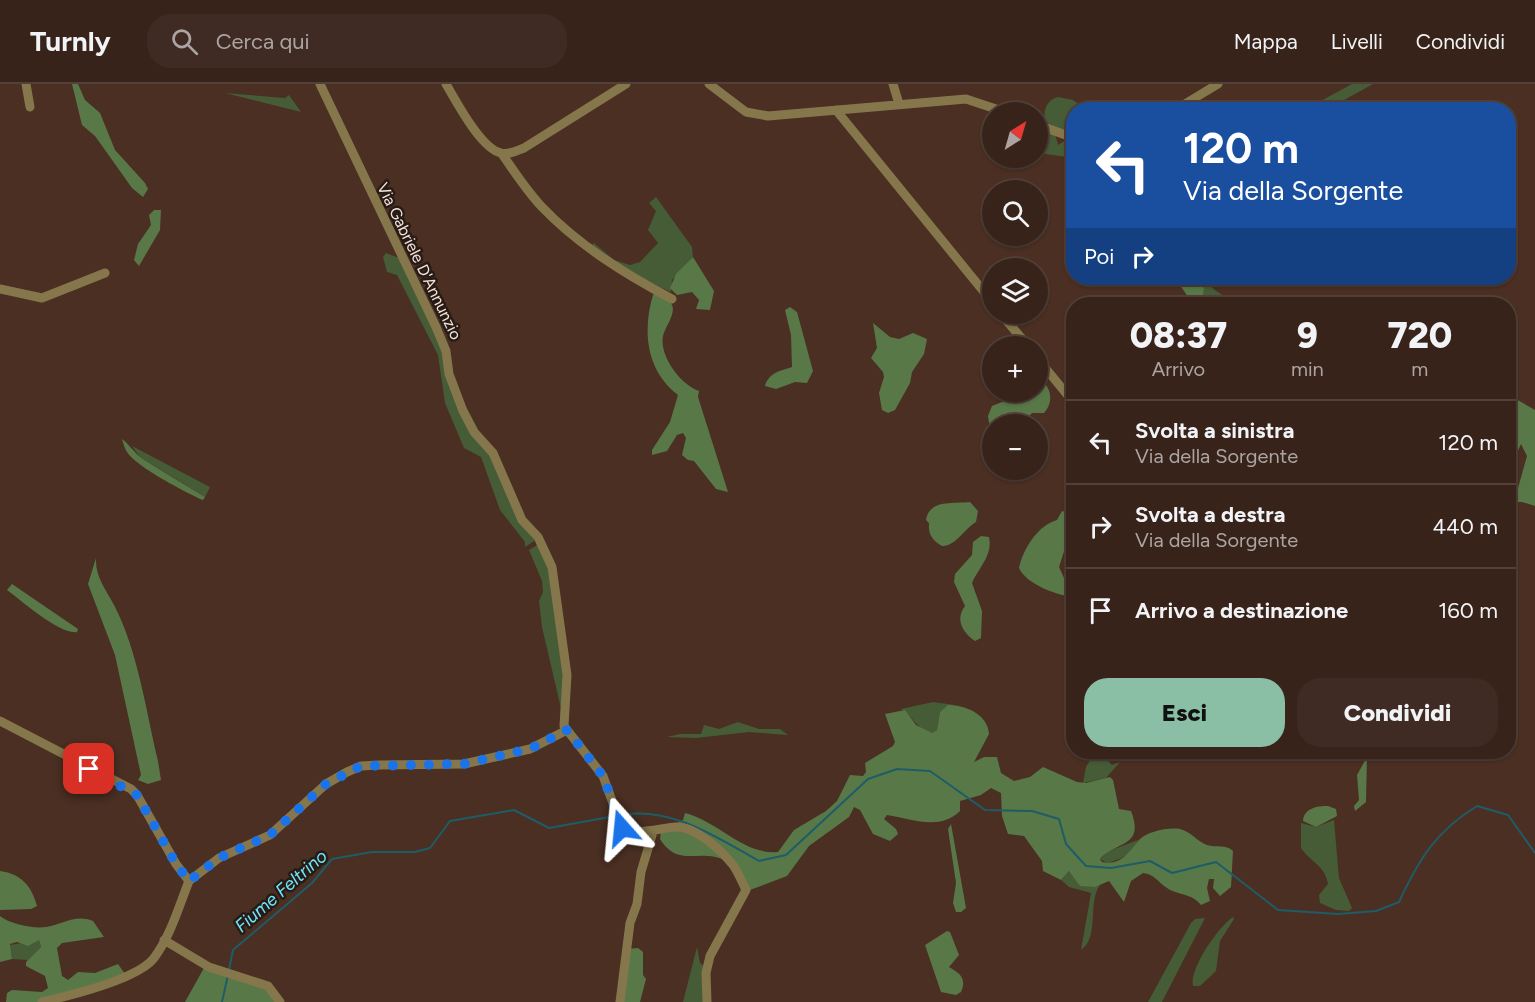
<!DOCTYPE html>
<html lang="it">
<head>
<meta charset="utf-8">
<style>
  body { margin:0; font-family:Figtree,sans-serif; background:#3f2b23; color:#f1f3f6; height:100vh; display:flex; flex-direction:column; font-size:22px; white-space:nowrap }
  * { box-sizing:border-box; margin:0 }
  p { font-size:20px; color:#aba4a2 }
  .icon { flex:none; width:33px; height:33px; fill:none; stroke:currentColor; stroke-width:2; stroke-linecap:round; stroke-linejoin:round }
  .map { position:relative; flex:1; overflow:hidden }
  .side { position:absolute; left:1066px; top:213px; width:450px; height:462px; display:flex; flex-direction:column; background:#38231a; border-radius:24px; box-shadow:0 2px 4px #0004,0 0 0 2px #524039 }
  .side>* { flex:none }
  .top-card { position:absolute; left:1066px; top:18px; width:450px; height:183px; border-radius:24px; box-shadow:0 2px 4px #0004,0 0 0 2px #524039; background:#1a4fa0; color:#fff; overflow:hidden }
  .needle { width:39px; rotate:37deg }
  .buttons { position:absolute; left:982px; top:18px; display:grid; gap:12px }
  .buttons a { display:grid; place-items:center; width:66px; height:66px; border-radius:50%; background:#38231a; box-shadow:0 2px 4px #0004,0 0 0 2px #524039; font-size:30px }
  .pin { position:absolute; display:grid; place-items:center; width:51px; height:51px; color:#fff; margin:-26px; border-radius:12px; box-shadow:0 3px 9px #0006 }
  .me { position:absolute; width:66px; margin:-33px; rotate:342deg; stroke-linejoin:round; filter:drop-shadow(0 0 4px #0008) }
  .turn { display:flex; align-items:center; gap:21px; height:126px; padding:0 18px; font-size:27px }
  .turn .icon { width:78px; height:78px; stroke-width:2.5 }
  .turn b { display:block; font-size:42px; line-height:51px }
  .then { display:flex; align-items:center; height:57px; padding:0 18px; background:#0003; gap:12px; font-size:22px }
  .eta { display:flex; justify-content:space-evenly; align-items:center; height:102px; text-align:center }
  .eta b { font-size:36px; font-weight:800; line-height:42px }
  .primary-button { display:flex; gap:12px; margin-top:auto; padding:12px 18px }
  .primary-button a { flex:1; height:69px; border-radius:24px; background:#8abfa5; color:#111; font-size:24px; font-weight:800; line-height:69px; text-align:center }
  .primary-button a+a { background:#3f2b23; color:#f1f3f6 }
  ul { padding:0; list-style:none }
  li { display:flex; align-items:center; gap:18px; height:84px; padding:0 18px; border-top:2px solid #524039 }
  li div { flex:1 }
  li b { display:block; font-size:22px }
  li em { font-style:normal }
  header { display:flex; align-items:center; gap:36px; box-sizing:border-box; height:84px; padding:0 30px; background:#38231a; border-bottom:2px solid #524039 }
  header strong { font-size:28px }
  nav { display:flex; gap:33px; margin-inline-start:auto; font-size:21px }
  .search { width:420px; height:54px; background:#3f2b23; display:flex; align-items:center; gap:15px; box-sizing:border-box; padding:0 21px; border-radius:24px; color:#aba4a2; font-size:22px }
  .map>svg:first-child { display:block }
  .green { fill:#455c37 }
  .forest { fill:#597847 }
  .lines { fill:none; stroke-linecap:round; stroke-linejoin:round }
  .stream { stroke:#1e5d68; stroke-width:2 }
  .minor { stroke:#85774b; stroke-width:9 }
  .route { stroke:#1a73e8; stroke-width:10; stroke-dasharray:0 18 }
  .labels { text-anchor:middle; stroke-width:5; stroke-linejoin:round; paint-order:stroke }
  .street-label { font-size:16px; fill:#f5e2da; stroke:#271b15 }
  .water-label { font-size:18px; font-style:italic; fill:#6fe7fc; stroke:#271b15 }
</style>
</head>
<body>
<header>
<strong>Turnly</strong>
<div class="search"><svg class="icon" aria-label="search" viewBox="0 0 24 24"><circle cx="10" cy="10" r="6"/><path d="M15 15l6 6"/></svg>Cerca qui</div>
<nav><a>Mappa</a><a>Livelli</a><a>Condividi</a></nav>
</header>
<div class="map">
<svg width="1535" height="918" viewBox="0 0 1535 918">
  <rect width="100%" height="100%" fill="#4a2f22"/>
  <!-- green -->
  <path class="green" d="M 1352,0 L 1373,0 L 1328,25 L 1306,25 Z
    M 225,9 L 285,14 L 289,11 L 301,28 Z
    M 1058,13 L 1073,16 L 1086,25 L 1074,26 L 1074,51 L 1045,40 C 1043,29 1045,16 1058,13 Z
    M 1038,44 L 1055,49 L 1058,61 L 1066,56 L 1074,55 L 1074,74 L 1038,69 Z
    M 656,113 L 692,163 L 693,173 L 672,196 L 671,208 L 637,193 L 592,161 L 594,159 L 614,176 L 630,181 L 640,178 L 658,159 L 648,146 L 656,127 L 649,119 Z
    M 386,169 L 399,174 L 444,265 L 447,286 L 534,452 L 534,457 L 525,463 L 525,458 L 500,426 L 481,373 L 464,364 L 445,319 L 438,271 L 397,191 L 387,188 L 383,173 Z
    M 1205,197 C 1214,207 1225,212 1235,220 L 1199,220 L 1204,204 L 1200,198 Z
    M 132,362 L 210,403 L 205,413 L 140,373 Z
    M 539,460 L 548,475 L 565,587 L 563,633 L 542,543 L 539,517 L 543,508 L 542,497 L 529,466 Z
    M 933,618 L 962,622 L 951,621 L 940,628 L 937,646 L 932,649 C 916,645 913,632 901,625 Z
    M 738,638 L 759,645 L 780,645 L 788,651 L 749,648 L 696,654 L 667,653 L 680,650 L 701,650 L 704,641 L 719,645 Z
    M 1095,668 L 1100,668 L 1112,681 L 1120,678 L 1106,694 L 1083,699 L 1086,683 Z
    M 1334,736 L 1339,794 L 1352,824 L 1349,827 L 1336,826 L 1320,819 L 1319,811 L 1328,800 C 1325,781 1310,778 1301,764 L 1301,739 L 1316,743 Z
    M 1138,756 C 1133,771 1121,775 1107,779 L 1100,775 L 1109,767 Z
    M 1069,787 L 1072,788 L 1080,802 L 1100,801 C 1087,819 1100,853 1081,866 L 1091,809 L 1069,803 L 1061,796 Z
    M 1233,833 L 1234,835 L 1220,857 L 1216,887 L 1200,902 L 1193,902 C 1189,885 1218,843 1233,833 Z
    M 1205,834 L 1162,918 L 1148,918 L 1191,839 L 1195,835 Z
    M 39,856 L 41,863 L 28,876 L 12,875 L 10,861 Z
    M 697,863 L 700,879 L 704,882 L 706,918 L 683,918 Z"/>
  <!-- forest -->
  <path class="forest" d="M 72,0 L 78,0 L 85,16 L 100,29 L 115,66 L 145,99 L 148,105 L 143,113 L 132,104 L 95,52 L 82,41 Z
    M 154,126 L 161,126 L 160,146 L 139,182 L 134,176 L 138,160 L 151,141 L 149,131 Z
    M 693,173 L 714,207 L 710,226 L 696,225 L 699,216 L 692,208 L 677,211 L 670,204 L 676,190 Z
    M 1175,194 L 1196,194 L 1204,204 L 1202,218 L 1193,220 Z
    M 654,208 C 659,211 670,215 672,221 C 676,230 665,243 663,252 C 659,272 681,301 699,307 L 698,313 L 728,408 L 716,405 L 694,377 L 688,376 L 682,371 L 686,354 L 683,349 L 677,351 L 667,367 L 652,371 L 652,366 L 670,338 L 678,311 C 645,286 642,244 654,208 Z
    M 790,223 L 797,228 L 813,287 L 807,299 L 795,298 L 776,305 L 765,302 C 769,288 781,287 792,283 L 791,251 L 785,226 Z
    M 873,239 L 890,253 L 899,255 L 913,249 L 927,255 L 924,270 L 912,288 L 910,299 L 895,326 L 888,329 L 882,326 L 879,309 L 884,293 L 883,288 L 871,274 L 877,264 Z
    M 1038,295 C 1052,301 1054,319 1044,329 L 1032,329 L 1022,340 L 993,340 L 990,345 L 988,332 L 992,322 L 1007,316 L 1011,308 L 1038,308 Z
    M 1509,311 L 1535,326 L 1535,422 L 1522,418 L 1509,418 L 1509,408 L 1518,404 L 1527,372 L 1521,360 L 1509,386 Z
    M 122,355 C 130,361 134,369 143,375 C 163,388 184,400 205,413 L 203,416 C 188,410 135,382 127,368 C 125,365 123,359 122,355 Z
    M 970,418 L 978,427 L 976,438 C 965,444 955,463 942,462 C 932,456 928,450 929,439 L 926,436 C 929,415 954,420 970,418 Z
    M 1062,427 L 1070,429 L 1073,440 L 1059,483 L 1064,494 L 1074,499 L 1074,513 C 1058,512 1026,500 1019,484 C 1023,465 1038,441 1057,436 Z
    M 981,452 L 989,453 C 993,472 979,483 972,499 L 982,527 L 981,554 L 975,557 C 962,548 955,535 965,522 L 954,498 L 955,490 L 972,471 L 973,458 Z
    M 96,474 C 95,493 106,505 114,521 C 138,567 146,627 158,677 L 161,696 L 148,700 L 138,696 L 141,691 L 115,571 L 88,500 Z
    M 12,500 L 78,545 L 77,548 C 60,551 22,517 7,506 Z
    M 948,621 C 965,621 988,630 989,650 L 974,678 L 984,673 L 997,673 L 1001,689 L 1014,697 L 1030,693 L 1043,683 L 1077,698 L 1086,699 L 1110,693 L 1113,696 L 1119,725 L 1131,727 C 1145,763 1117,757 1100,775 L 1102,778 C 1121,782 1129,768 1139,756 C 1147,747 1173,742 1183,746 C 1192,749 1198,758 1207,761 C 1216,764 1226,760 1233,767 L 1231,803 L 1220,812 L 1213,804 L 1214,795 L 1209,795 L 1207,804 L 1210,817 L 1201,821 C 1192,809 1179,812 1167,804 C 1159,799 1154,790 1143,789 L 1131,797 L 1124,818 L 1109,797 L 1095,803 L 1080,802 L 1069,787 L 1061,796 L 1043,787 L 1042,777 L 1024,752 L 1008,750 L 1002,732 L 1001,709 L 991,704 L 981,711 L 960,717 L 960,727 C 940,747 912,735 887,731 L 884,735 L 896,745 L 898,750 L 890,757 L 873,750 L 860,726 L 854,723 L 849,733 L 809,762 L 787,792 L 750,806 C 744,797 736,782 727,777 C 699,763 679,785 660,755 L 661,747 L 683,736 L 685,729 C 718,737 743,771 778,768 L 794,746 L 826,727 L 837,717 L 850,691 L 863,692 L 866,688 L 865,679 L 893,662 L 895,658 L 885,630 L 905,626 L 916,641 L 932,649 L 937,646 L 940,628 Z
    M 1367,673 L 1366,718 L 1355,727 L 1354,722 L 1359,716 L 1357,691 Z
    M 1328,722 L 1336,725 L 1337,732 L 1316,743 L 1303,737 C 1304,724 1317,722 1328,722 Z
    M 951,740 L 966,824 L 961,828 L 956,828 L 953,819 L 956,799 L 948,745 Z
    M 0,787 C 22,790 32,803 37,822 L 31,825 L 0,826 Z
    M 0,832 C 10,840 33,845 46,843 C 64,840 75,830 93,837 L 104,853 L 62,859 L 57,864 L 62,892 L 68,896 L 78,888 L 95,889 L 118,880 L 125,890 L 38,918 L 6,918 L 7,909 L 12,906 L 42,908 L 48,904 L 45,892 L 26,882 L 26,878 L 41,863 L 39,856 L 28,862 L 17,858 L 10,860 L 12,875 L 0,878 Z
    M 947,847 L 950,848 L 959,871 L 949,883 C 960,889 967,895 961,908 L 956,911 L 941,908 L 925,861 Z
    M 638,864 L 643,868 L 643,891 L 646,895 L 640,918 L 621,918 L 628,865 Z
    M 205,882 L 269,905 L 278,918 L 185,918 Z"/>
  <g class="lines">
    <!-- stream -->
    <path class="stream" d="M 620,731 C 672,722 716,753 759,777 L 786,771 L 868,695 L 897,685 L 930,687 L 985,726 L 1032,727 L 1059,735 L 1066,760 L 1086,782 L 1111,784 L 1150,777 L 1172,789 L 1216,778 L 1278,826 L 1338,830 L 1376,827 L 1399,818 C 1419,775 1436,747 1477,722 L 1508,731 L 1535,769
      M 229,886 L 233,866 L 312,799 L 332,775 L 372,768 L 415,768 L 430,764 L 450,737 L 514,726 L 549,744 L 615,732
      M 222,918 L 228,891"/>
    <!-- minor -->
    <path class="minor" d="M 26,0 L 30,23
      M 320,0 L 436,243 L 446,267 L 449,290 L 463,327 L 474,348 L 493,369 L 522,436 L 538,453 L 552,483 L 567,591 L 564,642 L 603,692 L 622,744 C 640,752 658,744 676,743 C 695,742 722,767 733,781 C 738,788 742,798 746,806 L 710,872 L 706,889 L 707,918
      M 446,0 C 456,17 481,65 501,69 C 509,71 516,67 524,64 L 626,0
      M 709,0 L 746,28 L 768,32 L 966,15 L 1005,28
      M 893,0 L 899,20
      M 836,26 L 993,219
      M 1175,26 L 1218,0
      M 1038,41 L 1074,54
      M 502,70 C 514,87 526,106 541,122 C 578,161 625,190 672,215
      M 0,205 L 42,214 L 105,189
      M 1001,230 L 1028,262
      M 1038,275 L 1074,319
      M 0,637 L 131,705 L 137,711 L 176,780 L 189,797 L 219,774 L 270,751 L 326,700 L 347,688 L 361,682 L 379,681 L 464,680 L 530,665 L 567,646
      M 164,856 L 209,883 L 268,902 L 280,918
      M 42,918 C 68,912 138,895 154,874 C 171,851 179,822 189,797
      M 620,918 L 630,839 L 637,820 L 641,788 L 653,748"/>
  </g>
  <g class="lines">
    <!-- route -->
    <path class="route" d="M 89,685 L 137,711 L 176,780 L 189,797 L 219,774 L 270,751 L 326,700 L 361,682 L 464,680 L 530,665 L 567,646 L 603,692 L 622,744"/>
  </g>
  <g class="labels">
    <!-- street labels -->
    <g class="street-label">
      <text transform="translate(420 177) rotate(64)" y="6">Via Gabriele D'Annunzio</text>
    </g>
    <!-- water labels -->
    <g class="water-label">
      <text transform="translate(281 807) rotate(-41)" y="6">Fiume Feltrino</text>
    </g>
  </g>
</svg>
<div class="buttons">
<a><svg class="needle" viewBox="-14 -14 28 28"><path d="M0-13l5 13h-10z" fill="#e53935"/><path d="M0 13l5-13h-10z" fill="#aba4a2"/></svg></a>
<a><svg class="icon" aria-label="search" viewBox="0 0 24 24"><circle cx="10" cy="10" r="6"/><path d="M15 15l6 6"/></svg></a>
<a><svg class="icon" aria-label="layers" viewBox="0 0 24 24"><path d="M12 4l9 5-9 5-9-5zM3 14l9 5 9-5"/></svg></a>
<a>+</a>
<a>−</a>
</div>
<div class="pin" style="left:89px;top:685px;background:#d93025"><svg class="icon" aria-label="arrive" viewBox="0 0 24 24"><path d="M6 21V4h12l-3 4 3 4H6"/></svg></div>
<svg class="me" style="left:622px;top:744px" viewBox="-20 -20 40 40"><path d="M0-17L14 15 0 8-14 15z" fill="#1a73e8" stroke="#fff" stroke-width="4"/></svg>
<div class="top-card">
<div class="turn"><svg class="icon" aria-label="left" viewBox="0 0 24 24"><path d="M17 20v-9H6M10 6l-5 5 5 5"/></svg><div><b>120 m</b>Via della Sorgente</div></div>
<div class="then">Poi<svg class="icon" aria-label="right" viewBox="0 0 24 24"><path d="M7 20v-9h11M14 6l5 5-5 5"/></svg></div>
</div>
<section class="side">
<div class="eta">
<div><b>08:37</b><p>Arrivo</p></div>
<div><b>9</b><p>min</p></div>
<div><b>720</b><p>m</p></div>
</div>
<ul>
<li><svg class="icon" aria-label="left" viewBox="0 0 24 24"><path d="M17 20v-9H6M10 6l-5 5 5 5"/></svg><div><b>Svolta a sinistra</b><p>Via della Sorgente</p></div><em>120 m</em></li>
<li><svg class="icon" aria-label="right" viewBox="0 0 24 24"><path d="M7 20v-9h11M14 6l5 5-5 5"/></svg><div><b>Svolta a destra</b><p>Via della Sorgente</p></div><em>440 m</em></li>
<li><svg class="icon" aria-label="arrive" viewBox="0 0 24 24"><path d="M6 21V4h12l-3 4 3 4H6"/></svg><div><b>Arrivo a destinazione</b></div><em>160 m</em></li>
</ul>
<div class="primary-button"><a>Esci</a><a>Condividi</a></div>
</section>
</div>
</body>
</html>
